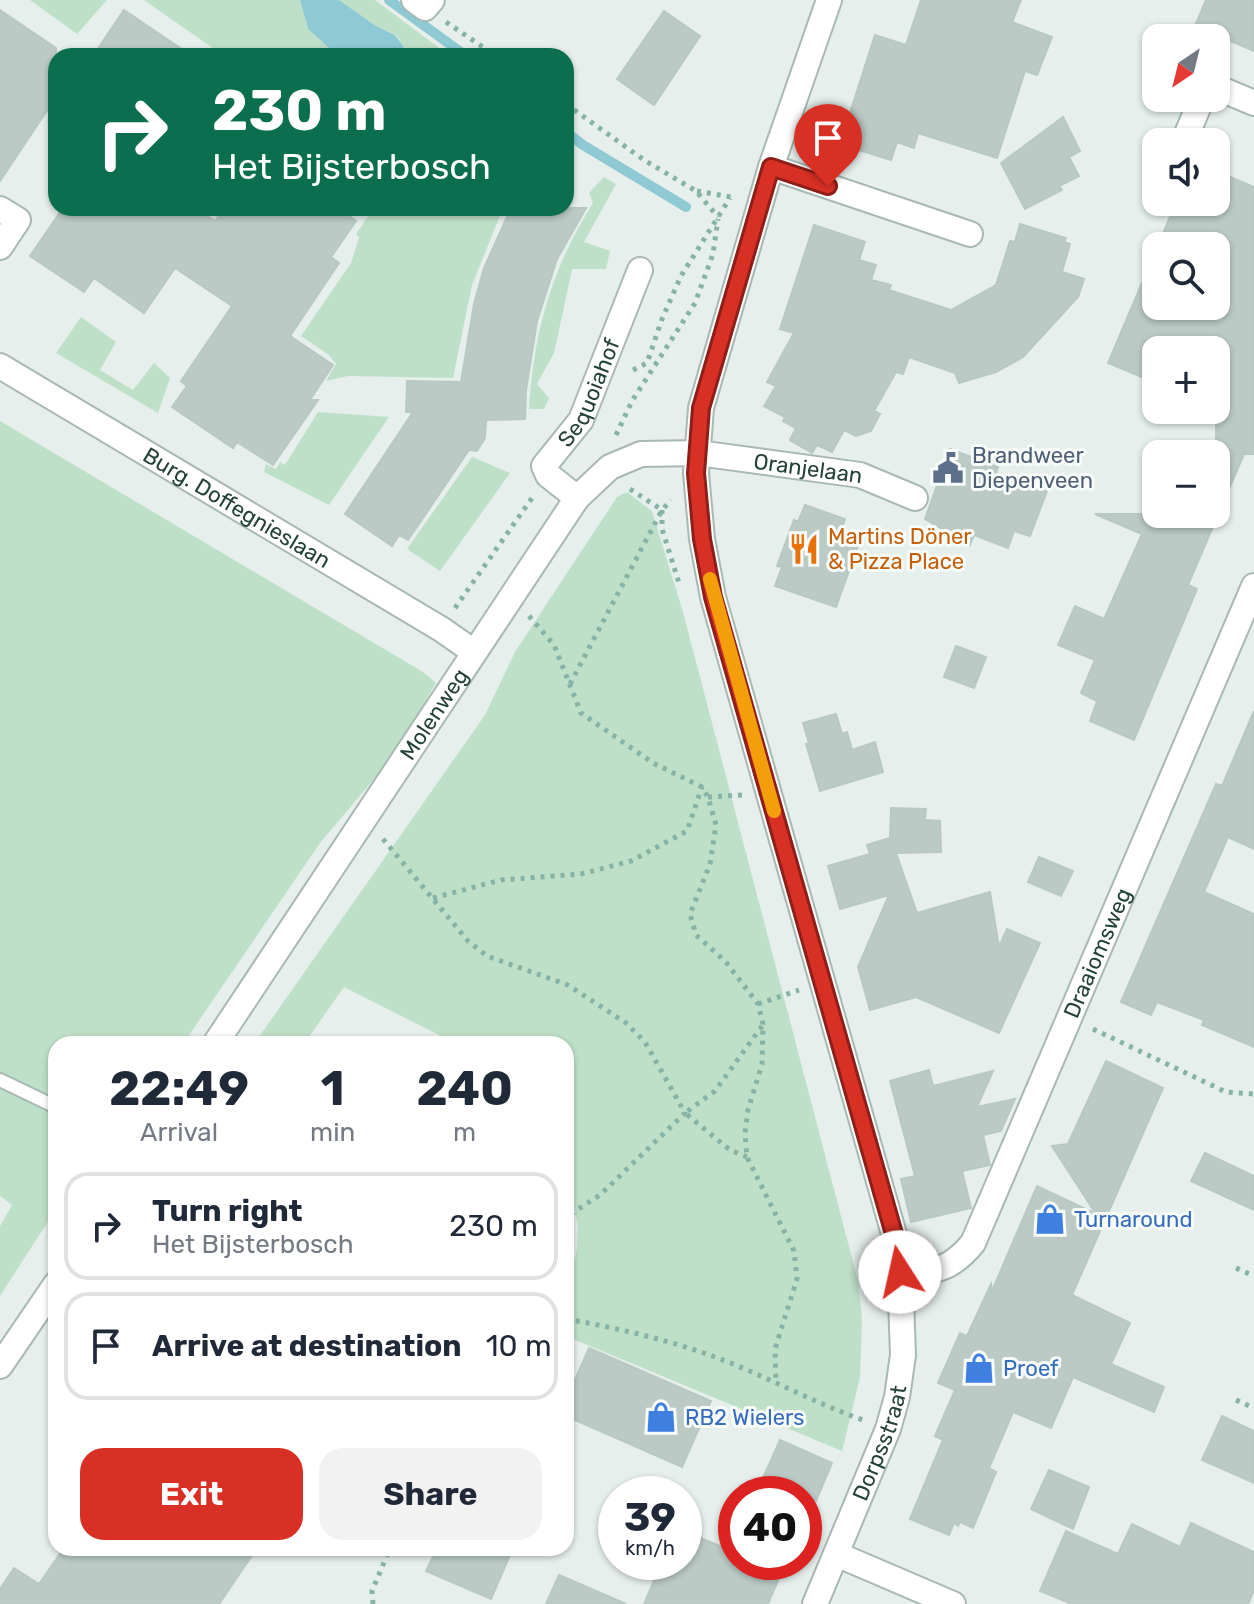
<!DOCTYPE html>
<html lang="en">
<head>
<meta charset="utf-8">
<style>
  body { margin:0; font-family:Rubik,sans-serif; background:#f2f2f3; color:#1f2937; height:100vh; display:flex; flex-direction:column; font-size:30px; white-space:nowrap }
  * { box-sizing:border-box; margin:0 }
  p { font-size:26px; color:#747a83 }
  .icon { flex:none; width:44px; height:44px; fill:none; stroke:currentColor; stroke-width:2; stroke-linecap:round; stroke-linejoin:round }
  .map { position:relative; flex:1; overflow:hidden }
  .side { position:absolute; left:48px; top:1036px; width:526px; height:520px; display:flex; flex-direction:column; background:#fff; border-radius:24px; box-shadow:0 2px 6px #0004 }
  .side>* { flex:none }
  .banner { position:absolute; left:48px; top:48px; width:526px; height:168px; border-radius:24px; box-shadow:0 2px 6px #0004; background:#0b6e4f; color:#fff; overflow:hidden }
  .needle { width:52px; rotate:215deg }
  .fabs { position:absolute; left:1142px; top:24px; display:grid; gap:16px }
  .fabs a { display:grid; place-items:center; width:88px; height:88px; border-radius:16px; background:#fff; box-shadow:0 2px 6px #0004; font-size:40px }
  .speed { position:absolute; left:598px; top:1476px; display:flex; gap:16px; font-size:40px; font-weight:700; text-align:center }
  .speed>* { display:grid; place-content:center; width:104px; height:104px; border-radius:50%; background:#fff; box-shadow:0 2px 6px #0004; line-height:1 }
  .speed small { font-size:20px; font-weight:400 }
  .speed .limit { border:12px solid #d22; background:#fff; color:#111 }
  .pin { position:absolute; display:grid; place-items:center; width:68px; height:68px; color:#fff; margin:-82px -34px; border-radius:50% 50% 50% 0; rotate:-45deg; box-shadow:0 0 8px #0007 }
  .pin .icon { rotate:45deg }
  .me { position:absolute; width:88px; margin:-44px; rotate:350deg; stroke-linejoin:round; filter:drop-shadow(0 0 6px #0008) }
  .turn { display:flex; align-items:center; gap:28px; height:168px; padding:0 32px; font-size:36px }
  .turn .icon { width:104px; height:104px; stroke-width:2.5 }
  .turn b { display:block; font-size:56px; line-height:68px }
  .eta { display:flex; justify-content:space-evenly; align-items:center; height:136px; text-align:center }
  .eta b { font-size:48px; font-weight:700; line-height:56px }
  .button { display:flex; gap:16px; margin-top:auto; padding:16px 32px }
  .button a { flex:1; height:92px; border-radius:24px; background:#d93025; color:#fff; font-size:32px; font-weight:700; line-height:92px; text-align:center }
  .button a+a { background:#f2f2f3; color:#1f2937 }
  ul { padding:0; list-style:none }
  li { display:flex; align-items:center; gap:24px; height:108px; margin:0 16px 12px; padding:0 16px; border:4px solid #e0e1e3; border-radius:24px }
  li div { flex:1 }
  li b { display:block; font-size:30px }
  li em { font-style:normal }
  .map>svg:first-child { display:block }
  .green { fill:#bfe0c8 }
  .water { fill:#8ec9d4 }
  .lines { fill:none; stroke-linecap:round; stroke-linejoin:round }
  .stream { stroke:#8ec9d4; stroke-width:10 }
  .building { fill:#bbcac4; stroke:#b8c9c2; stroke-width:2 }
  .service-casing { stroke:#a8b8b2; stroke-width:16 }
  .minor-casing { stroke:#a8b8b2; stroke-width:28 }
  .tertiary-casing { stroke:#a8b8b2; stroke-width:28 }
  .path { stroke:#86b3a5; stroke-width:5; stroke-dasharray:4 6; stroke-linecap:butt }
  .service { stroke:#fff; stroke-width:12 }
  .minor { stroke:#fff; stroke-width:24 }
  .tertiary { stroke:#fff; stroke-width:24 }
  .route-casing { stroke:#8d1f18; stroke-width:20 }
  .route { stroke:#d93025; stroke-width:14 }
  .slow { stroke:#f59e0b; stroke-width:14 }
  .labels { text-anchor:middle; stroke-width:6; stroke-linejoin:round; paint-order:stroke }
  .street-label { font-size:22px; fill:#24423a; stroke:#f7fbf9 }
  .service-label { font-size:22px; fill:#4e5e75; stroke:#f7fbf9; text-anchor:start }
  .food-label { font-size:22px; fill:#c56008; stroke:#f7fbf9; text-anchor:start }
  .shop-label { font-size:22px; fill:#366cbe; stroke:#f7fbf9; text-anchor:start }
</style>
</head>
<body>
<div class="map">
<svg width="1254" height="1604" viewBox="0 0 1254 1604">
  <rect width="100%" height="100%" fill="#e6efeb"/>
  <!-- green -->
  <path class="green" d="M 30,0 L 107,0 L 77,34 Z
    M 144,0 L 300,0 L 308,29 L 338,56 L 224,56 Z
    M 339,0 L 375,0 L 450,56 L 404,56 L 403,46 L 396,35 L 376,26 Z
    M 604,177 L 616,184 L 584,242 L 610,251 L 606,269 L 572,269 L 554,353 L 537,384 L 549,398 L 544,409 L 529,409 C 534,331 551,270 593,203 L 589,193 Z
    M 361,208 L 503,208 L 472,285 L 453,378 L 348,376 L 326,381 L 336,364 L 329,355 L 301,336 L 351,263 L 359,237 L 356,234 L 369,215 Z
    M 81,317 L 116,342 L 100,370 L 133,390 L 154,363 L 170,378 L 158,413 L 56,353 Z
    M 318,412 L 389,417 L 329,505 L 264,472 L 266,464 L 276,469 L 280,462 L 285,465 Z
    M 0,421 L 423,672 L 436,683 L 391,759 L 320,843 L 183,1044 L 56,1044 L 56,1209 L 0,1296 L 0,1226 L 12,1205 L 0,1196 Z
    M 472,457 L 510,473 L 440,571 L 407,549 Z
    M 627,492 L 652,511 L 683,612 L 858,1281 L 862,1319 L 860,1378 L 842,1451 L 566,1336 L 566,1305 L 577,1248 L 578,1225 L 566,1173 L 566,1044 L 457,1044 L 344,987 L 304,1044 L 254,1044 L 485,715 L 515,652 L 617,497 Z"/>
  <!-- water -->
  <path class="water" d="M 300,0 L 339,0 L 376,26 L 395,35 L 403,46 L 404,56 L 338,56 L 308,29 Z"/>
  <g class="lines">
    <!-- stream -->
    <path class="stream" d="M 389,0 L 466,56
      M 566,132 L 583,145 L 686,207"/>
  </g>
  <!-- building -->
  <path class="building" d="M 921,0 L 1021,0 L 1012,22 L 1052,37 L 1037,75 L 1025,71 L 997,158 L 918,133 L 914,148 L 897,142 L 891,160 L 840,144 L 875,35 L 906,45 Z
    M 1206,0 L 1254,0 L 1254,51 L 1195,26 Z
    M 0,10 L 56,48 L 56,97 L 0,181 Z
    M 124,10 L 192,56 L 93,56 Z
    M 664,11 L 700,36 L 654,105 L 617,79 Z
    M 1063,117 L 1080,151 L 1069,157 L 1079,176 L 1059,186 L 1062,190 L 1025,209 L 1001,163 Z
    M 1216,171 L 1254,187 L 1254,454 L 1244,454 L 1188,585 L 1197,589 L 1134,740 L 1090,721 L 1097,701 L 1081,693 L 1095,660 L 1058,645 L 1075,606 L 1104,619 L 1142,534 L 1095,514 L 1216,514 L 1216,350 L 1156,350 L 1156,383 L 1108,363 L 1156,250 L 1156,306 L 1216,306 L 1216,246 L 1198,246 L 1164,231 L 1176,202 L 1216,202 Z
    M 63,208 L 196,208 L 215,221 L 224,208 L 337,208 L 356,221 L 331,257 L 339,263 L 290,336 L 333,365 L 310,400 L 318,400 L 273,465 L 237,442 L 233,448 L 172,407 L 187,386 L 181,381 L 232,306 L 175,268 L 144,313 L 94,278 L 84,292 L 30,256 Z
    M 511,208 L 586,208 L 557,259 L 537,321 L 526,390 L 525,419 L 486,420 L 485,438 L 477,451 L 469,450 L 408,540 L 399,535 L 392,546 L 345,514 L 413,412 L 406,412 L 407,381 L 461,382 L 474,304 L 484,268 Z
    M 1020,224 L 1066,238 L 1064,242 L 1070,244 L 1062,272 L 1084,279 L 1078,297 L 1023,357 L 996,372 L 959,383 L 955,373 L 909,357 L 903,374 L 896,372 L 874,411 L 880,414 L 871,431 L 856,436 L 844,430 L 832,452 L 817,445 L 812,453 L 790,440 L 796,428 L 783,421 L 785,417 L 764,406 L 776,386 L 767,382 L 794,333 L 780,329 L 814,225 L 865,242 L 859,260 L 876,265 L 871,280 L 891,285 L 889,290 L 951,310 L 996,285 L 1010,241 L 1015,242 Z
    M 950,449 L 998,467 L 996,473 L 1047,491 L 1030,536 L 1014,531 L 1008,548 L 974,535 L 970,545 L 925,519 Z
    M 805,505 L 845,519 L 838,539 L 858,546 L 836,607 L 775,586 L 782,567 L 777,566 L 794,520 L 798,522 Z
    M 956,646 L 986,657 L 974,688 L 944,677 Z
    M 1254,711 L 1254,849 L 1228,837 L 1204,892 L 1254,914 L 1254,1047 L 1202,1025 L 1204,1020 L 1157,1002 L 1151,1015 L 1121,1002 L 1216,784 L 1222,786 Z
    M 836,714 L 842,734 L 847,732 L 852,750 L 875,742 L 883,772 L 820,791 L 806,744 L 809,743 L 803,723 Z
    M 891,808 L 926,809 L 925,820 L 940,821 L 941,852 L 896,853 L 917,913 L 990,892 L 999,947 L 1007,929 L 1040,943 L 999,1033 L 916,997 L 870,1010 L 858,967 L 889,895 L 840,909 L 828,866 L 870,854 L 867,845 L 890,838 Z
    M 1039,857 L 1073,871 L 1061,896 L 1028,882 Z
    M 1106,1061 L 1163,1088 L 1072,1295 L 1130,1323 L 1111,1364 L 1164,1387 L 1154,1412 L 1073,1377 L 1051,1428 L 1013,1412 L 989,1468 L 996,1472 L 973,1528 L 960,1522 L 958,1526 L 954,1523 L 949,1535 L 910,1519 L 943,1440 L 935,1436 L 955,1390 L 938,1383 L 960,1333 L 967,1336 L 991,1284 L 992,1291 L 1037,1186 L 1096,1214 L 1052,1146 L 1068,1144 Z
    M 929,1070 L 933,1086 L 993,1071 L 977,1107 L 1015,1099 L 1001,1131 L 983,1135 L 990,1165 L 962,1171 L 971,1208 L 911,1222 L 901,1179 L 915,1176 L 890,1081 Z
    M 1205,1153 L 1254,1176 L 1254,1210 L 1191,1181 Z
    M 589,1348 L 711,1401 L 682,1467 L 566,1416 L 566,1400 Z
    M 1222,1416 L 1254,1431 L 1254,1483 L 1202,1460 Z
    M 780,1440 L 832,1463 L 816,1501 L 763,1478 Z
    M 1049,1470 L 1089,1487 L 1073,1529 L 1031,1509 Z
    M 1191,1523 L 1254,1552 L 1254,1590 L 1248,1604 L 1072,1604 L 1040,1591 L 1066,1531 L 1118,1554 L 1132,1524 L 1180,1547 Z
    M 684,1531 L 736,1553 L 736,1562 L 760,1562 L 782,1571 L 768,1604 L 644,1604 L 662,1562 L 684,1562 Z
    M 64,1548 L 257,1548 L 219,1604 L 0,1604 L 0,1589 L 14,1568 L 39,1584 Z
    M 437,1548 L 513,1548 L 491,1599 L 426,1571 Z
    M 559,1575 L 626,1604 L 546,1604 Z"/>
  <g class="lines">
    <defs>
      <path id="service" d="M 0,1080 L 56,1107"/>
      <g id="minor">
        <path d="M 414,0 L 425,8 L 432,0"/>
        <path d="M 1216,87 L 1254,103"/>
        <path d="M 1184,141 L 1202,98"/>
        <path d="M 771,167 L 970,234"/>
        <path d="M 0,209 L 18,220 L 0,247"/>
        <path id="s1" d="M 0,366 L 441,629 L 474,652"/>
        <path id="s2" d="M 577,498 L 548,475 L 544,466 L 581,420 L 640,270"/>
        <path id="s3" d="M 215,1044 L 577,498 L 610,467 L 641,454 L 698,453 L 860,475 L 915,498"/>
        <path id="s4" d="M 900,1272 C 934,1272 950,1271 973,1243 L 1254,586"/>
        <path d="M 0,1366 L 56,1284"/>
        <path d="M 836,1554 L 953,1604"/>
      </g>
      <g id="tertiary">
        <path id="s5" d="M 815,1604 L 888,1429 L 897,1397 L 903,1355 L 900,1272 L 896,1241 L 713,597 L 702,539 L 696,473 L 701,408 L 771,167 L 829,0"/>
      </g>
    </defs>
    <!-- service casing -->
    <use href="#service" class="service-casing"/>
    <!-- minor casing -->
    <use href="#minor" class="minor-casing"/>
    <!-- tertiary casing -->
    <use href="#tertiary" class="tertiary-casing"/>
    <!-- path -->
    <path class="path" d="M 446,22 L 496,56
      M 566,104 L 644,160 L 696,191 L 718,217
      M 697,191 L 731,197
      M 633,370 L 647,363 L 662,319 L 681,276 L 730,198
      M 616,435 L 632,401 L 695,303 L 713,254 L 718,219
      M 630,489 L 662,510
      M 662,510 L 662,529 L 679,583
      M 455,608 L 532,498
      M 529,616 L 554,645 L 581,713 L 653,763 L 702,787 L 708,797 L 716,825 L 710,864 L 690,914 L 696,935 L 726,962 L 758,1004 L 763,1024 L 762,1064 L 748,1110 L 745,1133 L 747,1157 L 794,1251 L 797,1279 L 775,1349 L 776,1382
      M 570,684 L 662,510 L 671,500
      M 708,797 L 742,795
      M 383,839 L 468,941 L 487,956 L 568,985 L 626,1023 L 645,1042 L 685,1113 L 600,1195 L 566,1217
      M 433,898 L 501,880 L 581,874 L 631,861 L 687,831 L 702,787
      M 758,1004 L 799,990
      M 1093,1029 L 1226,1092 L 1254,1094
      M 747,1157 L 730,1150 L 685,1113 L 715,1091 L 762,1026
      M 1236,1268 L 1254,1276
      M 566,1319 C 612,1327 660,1338 704,1353 C 759,1372 809,1401 863,1420
      M 1236,1400 L 1254,1408
      M 373,1604 L 372,1591 L 390,1548"/>
    <!-- service -->
    <use href="#service" class="service"/>
    <!-- minor -->
    <use href="#minor" class="minor"/>
    <!-- tertiary -->
    <use href="#tertiary" class="tertiary"/>
  </g>
  <g class="lines">
    <defs>
      <path id="route" d="M 828,186 L 771,167 L 701,408 L 696,473 L 702,539 L 713,597 L 896,1241 L 900,1272"/>
    </defs>
    <!-- route casing -->
    <use href="#route" class="route-casing"/>
    <!-- route -->
    <use href="#route" class="route"/>
    <!-- slow -->
    <path class="slow" d="M 710,579 L 774,811"/>
  </g>
  <!-- icons -->
  <defs>
    <symbol id="civic-bare" viewBox="-9 -9 18 18"><path d="M-.6-6.5H3V-4.5H.6V-3L4-1V1h2V6H-6V1h2V-1L-.6-3ZM-1.2 2.5V6h2.4V2.5Z" fill="#5c6f8a" stroke="#f7fbf9" stroke-width="2.5" paint-order="stroke"/></symbol>
    <symbol id="restaurant-bare" viewBox="-9 -9 18 18"><path d="M-5-6h1v4h1v-4h1v4h1v-4h1v5L-1.5 .5V6h-2V.5L-5-1ZM5-6V6H3V1.5H1.5Q1.5-4 5-6Z" fill="#e8710a" stroke="#f7fbf9" stroke-width="2.5" paint-order="stroke"/></symbol>
    <symbol id="shop-bare" viewBox="-9 -9 18 18"><path d="M-5-2.5h2.3a2.7 3.5 0 0 1 5.4 0H5L5.5 6h-11ZM-1.5-2.5h3a1.5 2.3 0 0 0-3 0Z" fill="#3f7fe0" stroke="#f7fbf9" stroke-width="2.5" paint-order="stroke"/></symbol>
  </defs>
  <g fill-rule="evenodd">
    <use href="#civic-bare" x="926" y="446" width="44" height="44"/>
    <use href="#restaurant-bare" x="782" y="527" width="44" height="44"/>
    <use href="#shop-bare" x="1028" y="1197" width="44" height="44"/>
    <use href="#shop-bare" x="957" y="1346" width="44" height="44"/>
    <use href="#shop-bare" x="639" y="1395" width="44" height="44"/>
  </g>
  <g class="labels">
    <!-- street labels -->
    <g class="street-label">
      <text dy="8" stroke="none"><textPath href="#s2" startOffset="134">Sequoiahof</textPath></text>
      <text dy="8" stroke="none"><textPath href="#s3" startOffset="902">Oranjelaan</textPath></text>
      <text dy="8" stroke="none"><textPath href="#s1" startOffset="276">Burg. Doffegnieslaan</textPath></text>
      <text dy="8" stroke="none"><textPath href="#s3" startOffset="396">Molenweg</textPath></text>
      <text dy="8" stroke="none"><textPath href="#s4" startOffset="398">Draaiomsweg</textPath></text>
      <text dy="8" stroke="none"><textPath href="#s5" startOffset="174">Dorpsstraat</textPath></text>
    </g>
    <!-- service labels -->
    <g class="service-label">
      <text x="972" y="463">Brandweer<tspan x="972" dy="25">Diepenveen</tspan></text>
    </g>
    <!-- food labels -->
    <g class="food-label">
      <text x="828" y="544">Martins Döner<tspan x="828" dy="25">&amp; Pizza Place</tspan></text>
    </g>
    <!-- shop labels -->
    <g class="shop-label">
      <text x="1074" y="1227">Turnaround</text>
      <text x="1003" y="1376">Proef</text>
      <text x="685" y="1425">RB2 Wielers</text>
    </g>
  </g>
</svg>
<div class="fabs">
<a><svg class="needle" viewBox="-14 -14 28 28"><path d="M0-13l5 13h-10z" fill="#e53935"/><path d="M0 13l5-13h-10z" fill="#747a83"/></svg></a>
<a><svg class="icon" aria-label="sound" viewBox="0 0 24 24"><path d="M4 9h4l5-4v14l-5-4H4zM17 9q2 3 0 6"/></svg></a>
<a><svg class="icon" aria-label="search" viewBox="0 0 24 24"><circle cx="10" cy="10" r="6"/><path d="M15 15l6 6"/></svg></a>
<a>+</a>
<a>−</a>
</div>
<div class="speed"><div>39<small>km/h</small></div><div class="limit">40</div></div>
<div class="pin" style="left:828px;top:186px;background:#d93025"><svg class="icon" aria-label="arrive" viewBox="0 0 24 24"><path d="M6 21V4h12l-3 4 3 4H6"/></svg></div>
<svg class="me" style="left:900px;top:1272px" viewBox="-20 -20 40 40"><circle r="19" fill="#fff"/><path d="M0-13L10 11 0 6-10 11z" fill="#d93025"/></svg>
<div class="banner">
<div class="turn"><svg class="icon" aria-label="right" viewBox="0 0 24 24"><path d="M7 20v-9h11M14 6l5 5-5 5"/></svg><div><b>230 m</b>Het Bijsterbosch</div></div>
</div>
<section class="side">
<div class="eta">
<div><b>22:49</b><p>Arrival</p></div>
<div><b>1</b><p>min</p></div>
<div><b>240</b><p>m</p></div>
</div>
<ul>
<li><svg class="icon" aria-label="right" viewBox="0 0 24 24"><path d="M7 20v-9h11M14 6l5 5-5 5"/></svg><div><b>Turn right</b><p>Het Bijsterbosch</p></div><em>230 m</em></li>
<li><svg class="icon" aria-label="arrive" viewBox="0 0 24 24"><path d="M6 21V4h12l-3 4 3 4H6"/></svg><div><b>Arrive at destination</b></div><em>10 m</em></li>
</ul>
<div class="button"><a>Exit</a><a>Share</a></div>
</section>
</div>
</body>
</html>
